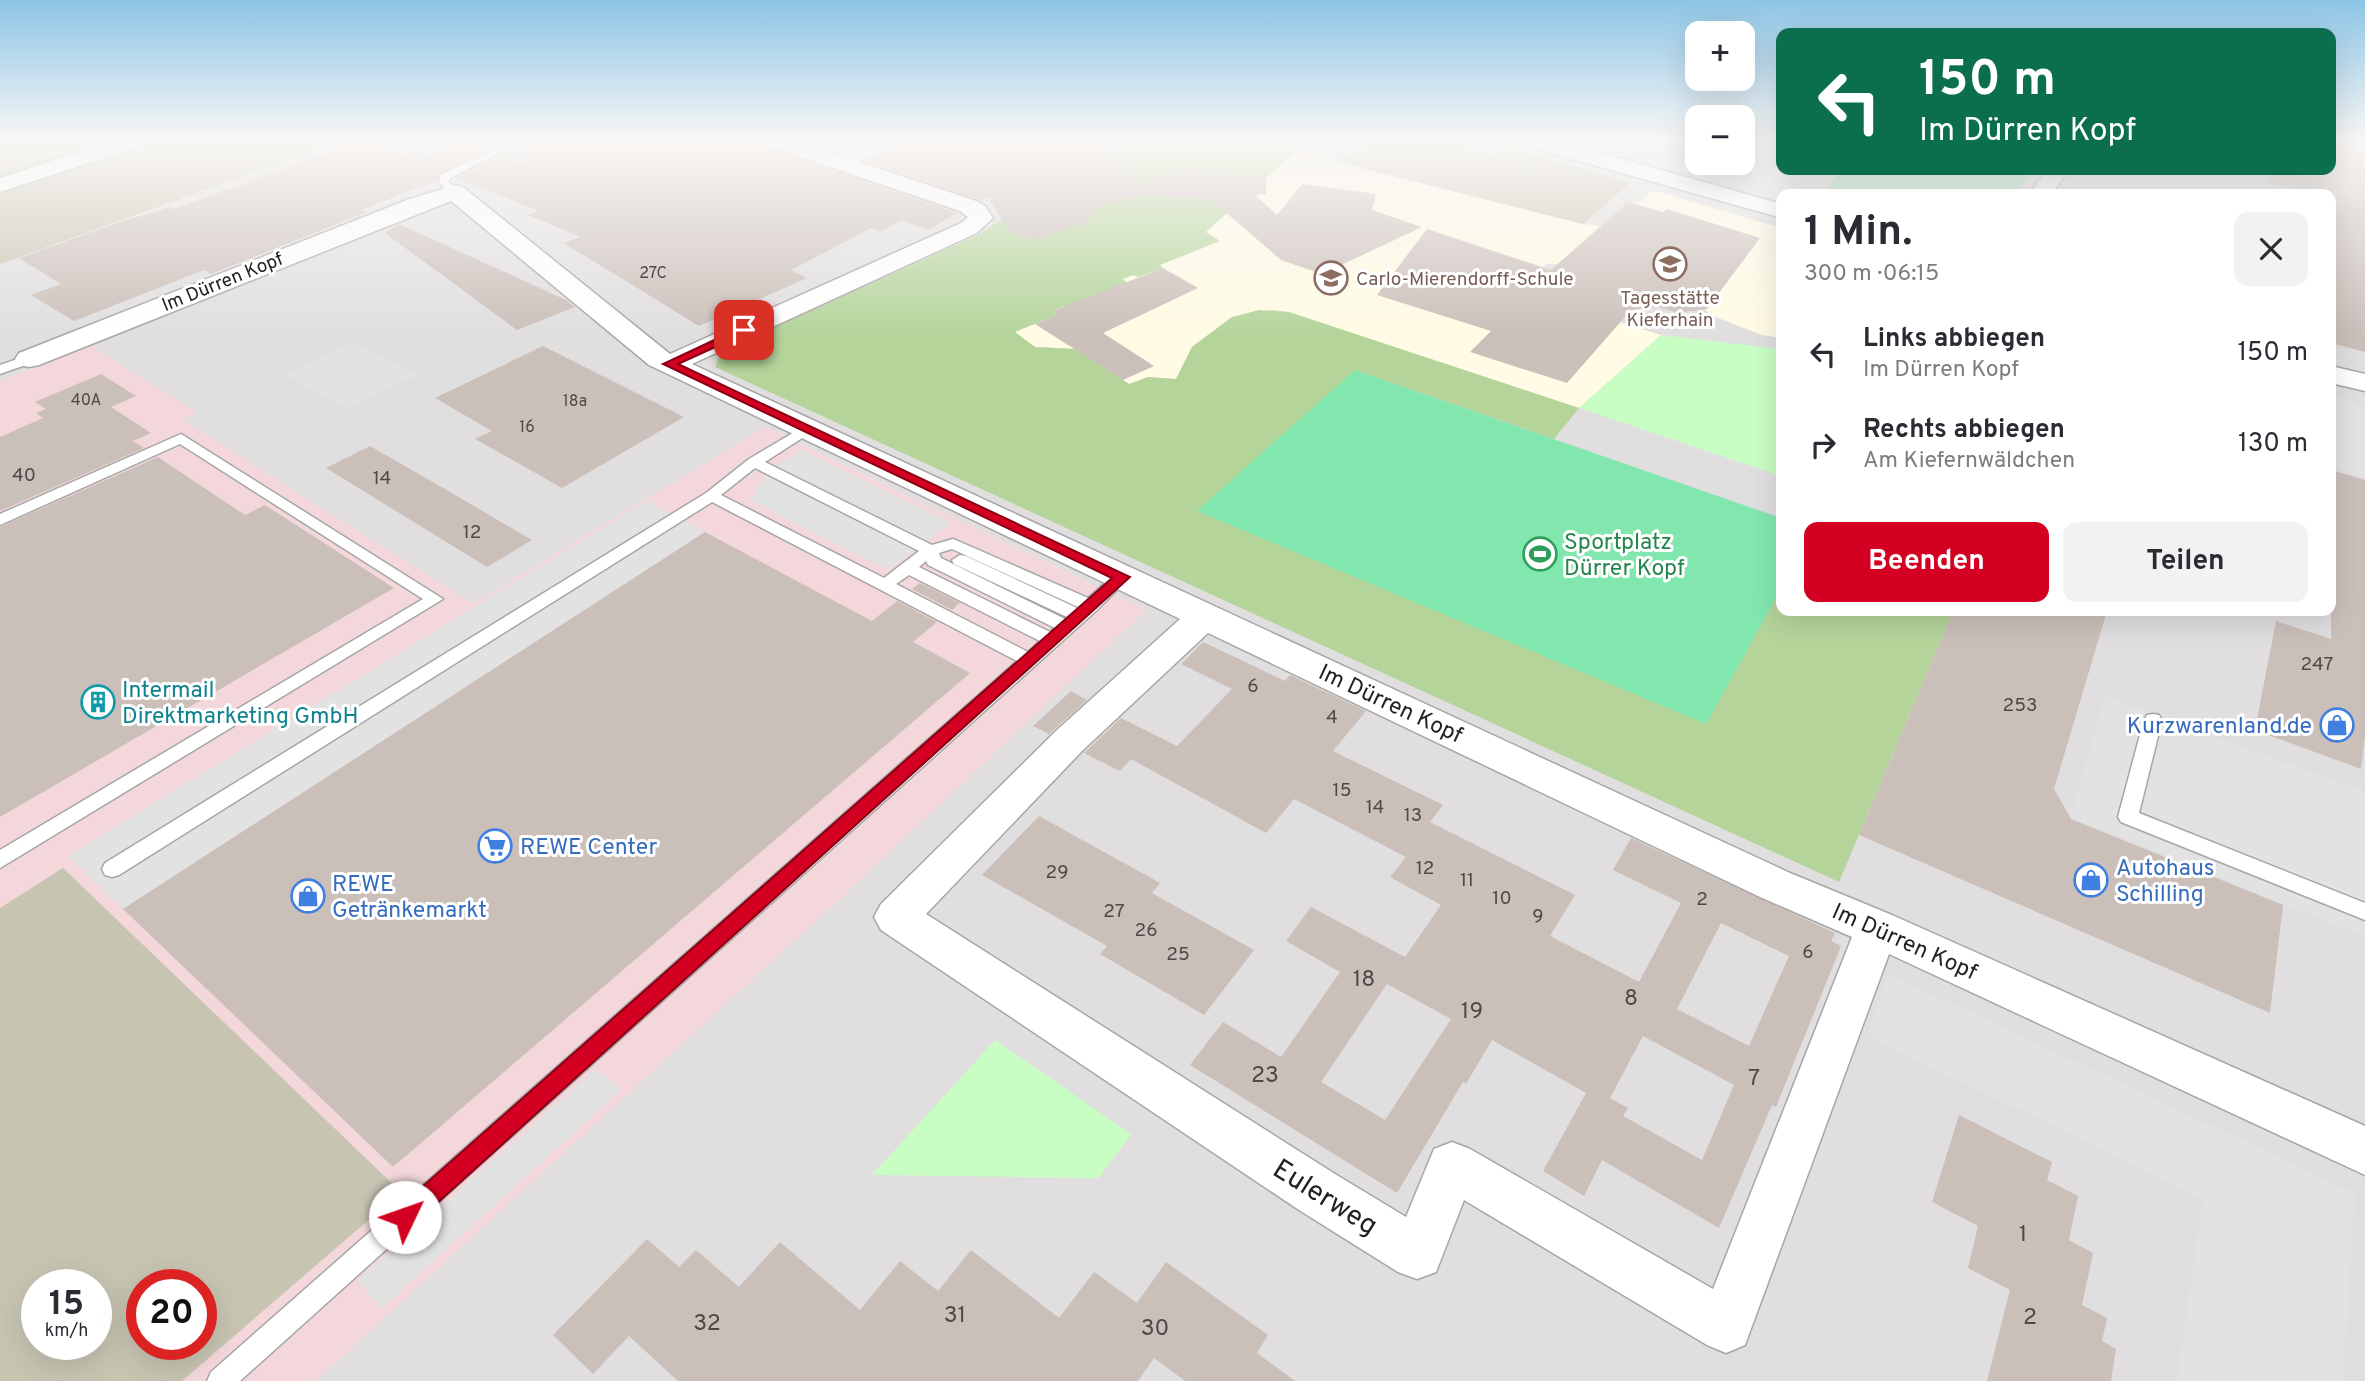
<!DOCTYPE html>
<html lang="de">
<head>
<meta charset="utf-8">
<style>
  body { margin:0; font-family:Overpass,sans-serif; background:#f2f2f3; color:#2b2b33; height:100vh; display:flex; flex-direction:column; font-size:26px; white-space:nowrap }
  * { box-sizing:border-box; margin:0 }
  p { font-size:23px; color:#7c7c81 }
  .icon { flex:none; width:38px; height:38px; fill:none; stroke:currentColor; stroke-width:2; stroke-linecap:round; stroke-linejoin:round }
  .map { position:relative; flex:1; overflow:hidden }
  .details { position:absolute; left:1776px; top:189px; width:560px; height:427px; display:flex; flex-direction:column; background:#fff; border-radius:14px; box-shadow:0 7px 28px #0002 }
  .details>* { flex:none }
  .hud { position:absolute; left:1776px; top:28px; width:560px; height:147px; border-radius:14px; box-shadow:0 7px 28px #0002; background:#0b6e4f; color:#fff; overflow:hidden }
  .fabs { position:absolute; left:1685px; top:21px; display:grid; gap:14px }
  .fabs a { display:grid; place-items:center; width:70px; height:70px; border-radius:14px; background:#fff; box-shadow:0 7px 28px #0002; font-size:35px }
  .speed { position:absolute; left:21px; top:1269px; display:flex; gap:14px; font-size:35px; font-weight:700; text-align:center }
  .speed>* { display:grid; place-content:center; width:91px; height:91px; border-radius:50%; background:#fff; box-shadow:0 7px 28px #0002; line-height:1 }
  .speed small { font-size:18px; font-weight:400 }
  .speed .limit { border:10px solid #d22; background:#fff; color:#111 }
  .pin { position:absolute; display:grid; place-items:center; width:60px; height:60px; color:#fff; margin:-30px; border-radius:14px; box-shadow:0 4px 10px #0006 }
  .me { position:absolute; width:77px; margin:-38px; rotate:48deg; stroke-linejoin:round; filter:drop-shadow(0 0 5px #0008) }
  .turn { display:flex; align-items:center; gap:24px; height:147px; padding:0 28px; font-size:32px }
  .turn .icon { width:91px; height:91px; stroke-width:2.5 }
  .turn b { display:block; font-size:49px; line-height:60px }
  .round { display:grid; place-items:center; flex:none; width:74px; height:74px; border-radius:14px; background:#f2f2f3 }
  .headline { display:flex; align-items:center; justify-content:space-between; height:119px; padding:0 28px }
  h1 { font-size:42px; font-weight:700; line-height:52px }
  .cta { display:flex; gap:14px; margin-top:auto; padding:14px 28px }
  .cta a { flex:1; height:80px; border-radius:14px; background:#d30021; color:#fff; font-size:28px; font-weight:700; line-height:80px; text-align:center }
  .cta a+a { background:#f2f2f3; color:#2b2b33 }
  ul { padding:0; list-style:none }
  li { display:flex; align-items:center; gap:21px; height:91px; padding:0 28px }
  li div { flex:1 }
  li b { display:block; font-size:26px }
  li em { font-style:normal }
  .map>svg:first-child { display:block }
  .residential { fill:#e0dedf; fill-rule:evenodd }
  .commercial { fill:#f3d7da; fill-rule:evenodd }
  .education { fill:#fffbe4 }
  .construction { fill:#c8c4b2; fill-rule:evenodd }
  .forest { fill:#b4d49a }
  .park { fill:#c8fdc4 }
  .pitch { fill:#82e6af }
  .parking { fill:#e2e2e2 }
  .building { fill:#cbbfba; fill-rule:evenodd }
  .lines { fill:none; stroke-linecap:round; stroke-linejoin:round }
  .lane-casing { stroke:#a6a6a6; stroke-width:3 }
  .street-casing { stroke:#a6a6a6; stroke-width:3 }
  .lane { fill:#fff; fill-rule:evenodd }
  .street { fill:#fff; fill-rule:evenodd }
  .route { fill:#d30021; stroke:#890015; stroke-width:2 }
  .labels { text-anchor:middle; stroke-width:6; stroke-linejoin:round; paint-order:stroke }
  .far-number-label { font-size:16px; fill:#4c4948 }
  .far-education-label { font-size:19px; fill:#785e54; stroke:#fff; text-anchor:start }
  .far-street-label { font-size:19px; fill:#222; stroke:#fff }
  .number-label { font-size:19px; fill:#4c4948 }
  .leisure-label { font-size:23px; fill:#27864d; stroke:#fff; text-anchor:start }
  .culture-label { font-size:23px; fill:#0d838f; stroke:#fff; text-anchor:start }
  .street-label { font-size:23px; fill:#222; stroke:#fff }
  .shop-label { font-size:23px; fill:#366cbe; stroke:#fff; text-anchor:start }
  .near-number-label { font-size:23px; fill:#4c4948 }
  .near-street-label { font-size:28px; fill:#222; stroke:#fff }
</style>
</head>
<body>
<div class="map">
<svg width="2365" height="1381" viewBox="0 0 2365 1381">
  <rect width="100%" height="100%" fill="#f2ede8"/>
  <!-- residential -->
  <path class="residential" d="M 338,142 L 1697,142 L 1698,163 L 1743,163 L 1743,142 L 1781,142 L 1782,170 L 2331,170 L 2331,142 L 2365,142 L 2365,1381 L 316,1381 L 841,898 L 1146,610 L 765,427 L 473,604 L 183,420 L 198,413 L 90,345 L 0,381 L 0,264 ZM 1782,194 L 2331,194 L 2331,611 L 1782,611 Z"/>
  <!-- commercial -->
  <path class="commercial" d="M 90,345 L 198,413 L 183,420 L 473,604 L 765,427 L 1146,610 L 841,898 L 316,1381 L 0,1381 L 0,381 ZM 37,1284 L 96,1284 L 96,1344 L 37,1344 ZM 142,1284 L 201,1284 L 201,1344 L 142,1344 Z"/>
  <!-- education -->
  <path class="education" d="M 1139,142 L 1274,142 L 1375,172 L 1583,224 L 1609,227 L 1653,190 L 1781,228 L 1781,338 L 1762,335 L 1713,316 L 1699,305 L 1693,311 L 1677,313 L 1658,307 L 1634,310 L 1610,303 L 1558,264 L 1546,264 L 1528,294 L 1661,335 L 1579,408 L 1289,312 L 1273,310 L 1232,317 L 1192,347 L 1176,379 L 1148,377 L 1129,384 L 1075,349 L 1035,347 L 1014,332 L 893,273 L 980,234 L 1011,212 Z"/>
  <!-- construction -->
  <path class="construction" d="M 0,142 L 108,142 L 0,177 Z
    M 144,142 L 338,142 L 0,264 L 0,190 Z
    M 1373,142 L 1454,142 L 1493,154 L 1506,146 L 1630,183 L 1583,224 L 1338,162 Z
    M 63,868 L 401,1192 L 182,1381 L 0,1381 L 0,908 ZM 37,1284 L 96,1284 L 96,1344 L 37,1344 ZM 142,1284 L 201,1284 L 201,1344 L 142,1344 Z"/>
  <!-- forest -->
  <path class="forest" d="M 1139,142 L 1274,142 L 1297,150 L 1206,232 L 1220,241 L 1160,265 L 1163,268 L 1138,277 L 1133,275 L 1123,279 L 1127,283 L 1070,310 L 1064,306 L 1052,311 L 1057,315 L 1015,332 L 1035,347 L 1075,349 L 1129,384 L 1148,377 L 1176,379 L 1192,347 L 1232,317 L 1259,310 L 1289,312 L 1579,408 L 1554,439 L 1355,370 L 1705,724 L 1781,589 L 1782,611 L 1953,611 L 1839,882 L 715,367 L 722,351 L 980,234 L 1011,212 L 996,206 Z"/>
  <!-- park -->
  <path class="park" d="M 1661,335 L 1781,349 L 1781,476 L 1579,408 Z
    M 995,1040 L 1131,1134 L 1099,1178 L 872,1175 Z"/>
  <!-- pitch -->
  <path class="pitch" d="M 1842,170 L 2032,170 L 2015,194 L 1822,194 Z
    M 1355,370 L 1781,518 L 1781,589 L 1706,724 L 1197,511 Z"/>
  <!-- parking -->
  <path class="parking" d="M 356,342 L 419,375 L 345,408 L 284,374 Z
    M 2331,395 L 2365,405 L 2365,478 L 2331,468 Z
    M 802,450 L 951,523 L 889,570 L 750,500 L 770,470 Z
    M 647,501 L 705,532 L 123,909 L 68,856 Z
    M 2105,696 L 2365,792 L 2365,937 L 2070,817 Z
    M 1889,974 L 2355,1193 L 2343,1381 L 2177,1381 L 2203,1200 L 1867,1035 Z
    M 596,1069 L 621,1090 L 382,1308 L 357,1281 Z"/>
  <!-- building -->
  <path class="building" d="M 365,142 L 373,142 L 417,161 L 464,142 L 486,150 L 439,173 L 437,180 L 361,210 L 366,212 L 352,218 L 211,274 L 204,270 L 74,321 L 31,295 L 61,284 L 19,258 L 117,223 L 170,207 L 174,209 L 353,144 Z
    M 538,142 L 766,142 L 770,149 L 958,213 L 928,230 L 901,220 L 881,232 L 871,228 L 791,270 L 807,278 L 699,326 L 564,243 L 580,237 L 528,215 L 538,211 L 457,178 L 501,156 L 522,164 L 530,145 Z
    M 896,142 L 1094,142 L 1144,183 L 1177,170 L 1173,167 L 1266,179 L 1266,194 L 1255,195 L 1277,215 L 1302,184 L 1376,194 L 1372,210 L 1422,227 L 1322,274 L 1281,260 L 1209,198 L 1177,199 L 1150,193 L 1102,205 L 1085,222 L 1036,241 L 1010,232 L 988,197 L 981,201 L 866,162 L 892,149 Z
    M 2331,144 L 2365,150 L 2365,352 L 2331,343 L 2331,194 L 2319,194 L 2267,183 L 2269,170 L 2331,170 Z
    M 1628,202 L 1663,212 L 1667,209 L 1760,238 L 1707,309 L 1677,313 L 1658,307 L 1631,310 L 1567,383 L 1470,352 L 1491,331 L 1377,295 L 1427,229 L 1551,270 Z
    M 399,224 L 566,300 L 575,307 L 517,330 L 385,233 Z
    M 1163,268 L 1198,288 L 1103,333 L 1154,366 L 1123,380 L 1035,324 L 1057,315 L 1052,311 Z
    M 543,346 L 684,417 L 562,488 L 475,439 L 492,431 L 435,398 Z
    M 101,374 L 136,396 L 111,407 L 151,433 L 133,441 L 144,448 L 0,511 L 0,437 L 43,418 L 36,413 L 46,409 L 35,402 Z
    M 370,446 L 438,485 L 532,540 L 487,567 L 326,468 Z
    M 158,457 L 245,515 L 265,505 L 394,588 L 0,817 L 0,527 Z
    M 2331,470 L 2365,480 L 2365,736 L 2361,769 L 2255,730 L 2276,621 L 2331,639 Z
    M 705,532 L 872,621 L 897,601 L 937,622 L 913,642 L 970,673 L 393,1167 L 123,909 Z
    M 920,583 L 960,603 L 952,610 L 912,589 Z
    M 1953,611 L 2107,611 L 2054,789 L 2071,819 L 2283,905 L 2270,1013 L 1859,835 Z
    M 1203,642 L 1285,681 L 1290,675 L 1366,711 L 1333,751 L 1443,805 L 1430,822 L 1575,895 L 1550,936 L 1639,982 L 1681,903 L 1613,870 L 1631,838 L 1835,933 L 1831,941 L 1841,946 L 1776,1107 L 1772,1105 L 1719,1228 L 1602,1160 L 1584,1196 L 1543,1171 L 1586,1093 L 1492,1040 L 1466,1084 L 1463,1082 L 1397,1193 L 1190,1065 L 1223,1022 L 1281,1057 L 1340,972 L 1286,941 L 1311,907 L 1405,957 L 1441,905 L 1390,877 L 1406,857 L 1294,799 L 1266,833 L 1131,759 L 1120,771 L 1084,753 L 1121,718 L 1177,746 L 1232,689 L 1181,664 ZM 1721,923 L 1789,956 L 1749,1046 L 1677,1009 ZM 1387,984 L 1451,1019 L 1385,1120 L 1321,1082 ZM 1643,1036 L 1734,1085 L 1702,1160 L 1623,1116 L 1628,1108 L 1610,1098 Z
    M 1071,691 L 1087,700 L 1049,734 L 1033,726 Z
    M 1039,816 L 1160,883 L 1152,893 L 1254,950 L 1204,1015 L 1100,954 L 1107,946 L 982,875 Z
    M 1959,1115 L 2052,1162 L 2047,1180 L 2078,1196 L 2069,1240 L 2093,1253 L 2082,1305 L 2107,1318 L 2102,1341 L 2116,1349 L 2111,1381 L 1987,1381 L 2010,1290 L 1968,1268 L 1978,1226 L 1932,1202 Z
    M 647,1239 L 679,1267 L 696,1250 L 739,1287 L 780,1242 L 860,1310 L 900,1261 L 938,1291 L 971,1250 L 1059,1318 L 1094,1272 L 1137,1303 L 1166,1262 L 1268,1335 L 1257,1353 L 1295,1381 L 1185,1381 L 1154,1358 L 1138,1381 L 678,1381 L 629,1336 L 593,1374 L 553,1335 Z"/>
  <g class="lines">
    <defs>
      <path id="lane" d="M 501,146 L 510,148 L 449,179 L 449,182 L 460,192 L 459,194 L 451,194 L 439,183 L 440,175 Z
        M 29,355 L 36,359 L 34,362 L 0,374 L 0,365 Z
        M 808,424 L 815,428 L 813,431 L 765,462 L 932,545 L 953,539 L 958,541 L 1088,598 L 1116,573 L 1122,572 L 1130,577 L 1097,610 L 240,1381 L 207,1381 L 211,1372 L 1017,661 L 712,502 L 119,875 L 112,877 L 105,875 L 102,869 L 105,863 L 706,493 L 749,459 ZM 755,468 L 919,551 L 884,578 L 721,495 ZM 952,549 L 1078,607 L 1077,608 L 966,556 L 960,555 L 952,560 L 954,564 L 1067,617 L 1065,619 L 941,558 L 939,553 ZM 926,561 L 928,565 L 1055,628 L 1050,632 L 919,567 ZM 909,575 L 1040,641 L 1028,652 L 896,584 Z
        M 181,434 L 443,599 L 0,868 L 0,850 L 423,599 L 180,444 L 0,525 L 0,514 Z
        M 2153,714 L 2159,715 L 2162,720 L 2139,813 L 2365,903 L 2365,920 L 2121,822 L 2118,817 L 2144,720 L 2147,715 Z"/>
      <path id="street" d="M 109,142 L 142,142 L 139,147 L 0,192 L 0,178 Z
        M 768,142 L 801,142 L 839,155 L 865,142 L 894,142 L 891,147 L 859,162 L 976,201 L 985,206 L 993,218 L 977,233 L 692,364 L 1790,873 L 1892,915 L 2365,1126 L 2365,1175 L 1889,954 L 1745,1345 L 1726,1353 L 1707,1345 L 1464,1200 L 1436,1272 L 1417,1279 L 1398,1272 L 1299,1210 L 881,930 L 874,917 L 881,904 L 1057,730 L 1180,619 L 649,365 L 451,201 L 39,365 L 29,367 L 19,365 L 15,359 L 19,353 L 407,200 L 455,185 L 463,187 L 670,354 L 961,223 L 968,217 L 960,211 L 771,147 ZM 1208,633 L 1760,897 L 1852,937 L 1713,1289 L 1470,1149 L 1452,1142 L 1434,1149 L 1406,1217 L 1335,1174 L 926,914 L 1083,750 Z
        M 1526,142 L 1562,142 L 1782,204 L 1782,218 L 1529,147 Z
        M 2046,170 L 2068,170 L 2052,194 L 2030,194 Z
        M 2331,366 L 2365,374 L 2365,391 L 2331,383 Z"/>
    </defs>
    <!-- lane casing -->
    <use href="#lane" class="lane-casing"/>
    <!-- street casing -->
    <use href="#street" class="street-casing"/>
    <!-- lane -->
    <use href="#lane" class="lane"/>
    <!-- street -->
    <use href="#street" class="street"/>
  </g>
  <!-- sky -->
  <linearGradient id="sky" x2="0" y2="1"><stop stop-color="#8dc5e6"/><stop offset="0.42" stop-color="#f9f7f5"/><stop offset="1" stop-color="#f9f7f5" stop-opacity="0"/></linearGradient>
  <rect width="2365" height="336" fill="url(#sky)"/>
  <!-- route -->
  <path class="route" d="M 744,326 L 748,327 L 748,332 L 678,364 L 1130,577 L 413,1225 L 405,1228 L 397,1225 L 394,1217 L 397,1209 L 1112,578 L 663,364 Z"/>
  <!-- icons -->
  <defs>
    <symbol id="school-ring" viewBox="-11 -11 22 22"><circle r="9.5" fill="#fff" stroke="#8d6e63" stroke-width="1.5"/><path d="M0-5L7-2L0 1L-7-2ZM-4 1L0 2.5L4 1V4Q0 6-4 4Z" fill="#8d6e63"/></symbol>
    <symbol id="stadium-ring" viewBox="-11 -11 22 22"><circle r="9.5" fill="#fff" stroke="#2e9e5b" stroke-width="1.5"/><path d="M0-5a6.5 5 0 1 0 0 10a6.5 5 0 1 0 0-10ZM-3.5-1.8h7v3.6h-7Z" fill="#2e9e5b"/></symbol>
    <symbol id="building-ring" viewBox="-11 -11 22 22"><circle r="9.5" fill="#fff" stroke="#0f9aa8" stroke-width="1.5"/><path d="M-4-6H4V6H1V3H-1V6H-4ZM-2.5-4.3h1.7v1.8h-1.7ZM.8-4.3h1.7v1.8H.8ZM-2.5-1h1.7V.8h-1.7ZM.8-1h1.7V.8H.8Z" fill="#0f9aa8"/></symbol>
    <symbol id="shop-ring" viewBox="-11 -11 22 22"><circle r="9.5" fill="#fff" stroke="#3f7fe0" stroke-width="1.5"/><path d="M-5-2.5h2.3a2.7 3.5 0 0 1 5.4 0H5L5.5 6h-11ZM-1.5-2.5h3a1.5 2.3 0 0 0-3 0Z" fill="#3f7fe0"/></symbol>
    <symbol id="supermarket-ring" viewBox="-11 -11 22 22"><circle r="9.5" fill="#fff" stroke="#3f7fe0" stroke-width="1.5"/><path d="M-6-5.5h2.5l.6 2H6L4.5 2H-2.5L-4.4-4H-6ZM-1.5 3.2a1.3 1.3 0 1 0 .1 0ZM3 3.2a1.3 1.3 0 1 0 .1 0Z" fill="#3f7fe0"/></symbol>
  </defs>
  <g fill-rule="evenodd">
    <use href="#school-ring" x="1651" y="245" width="38" height="38"/>
    <use href="#school-ring" x="1312" y="259" width="38" height="38"/>
    <use href="#stadium-ring" x="1521" y="535" width="38" height="38"/>
    <use href="#building-ring" x="79" y="683" width="38" height="38"/>
    <use href="#shop-ring" x="2318" y="706" width="38" height="38"/>
    <use href="#supermarket-ring" x="476" y="827" width="38" height="38"/>
    <use href="#shop-ring" x="2072" y="861" width="38" height="38"/>
    <use href="#shop-ring" x="289" y="877" width="38" height="38"/>
  </g>
  <g class="labels">
    <!-- far-number labels -->
    <g class="far-number-label">
      <text x="653" y="278">27C</text>
      <text x="86" y="405">40A</text>
      <text x="575" y="406">18a</text>
      <text x="527" y="432">16</text>
    </g>
    <!-- far-education labels -->
    <g class="far-education-label">
      <text x="1356" y="285">Carlo-Mierendorff-Schule</text>
      <text x="1670" y="304" text-anchor="middle">Tagesstätte<tspan x="1670" dy="22">Kieferhain</tspan></text>
    </g>
    <!-- far-street labels -->
    <g class="far-street-label">
      <text transform="translate(222 281) rotate(-22)" y="7">Im Dürren Kopf</text>
    </g>
    <!-- number labels -->
    <g class="number-label">
      <text x="24" y="481">40</text>
      <text x="382" y="484">14</text>
      <text x="472" y="538">12</text>
      <text x="2317" y="670">247</text>
      <text x="1253" y="692">6</text>
      <text x="2020" y="711">253</text>
      <text x="1332" y="723">4</text>
      <text x="1342" y="796">15</text>
      <text x="1375" y="813">14</text>
      <text x="1413" y="821">13</text>
      <text x="1425" y="874">12</text>
      <text x="1057" y="878">29</text>
      <text x="1467" y="886">11</text>
      <text x="1502" y="904">10</text>
      <text x="1702" y="905">2</text>
      <text x="1114" y="917">27</text>
      <text x="1538" y="922">9</text>
      <text x="1146" y="936">26</text>
      <text x="1808" y="958">6</text>
      <text x="1178" y="960">25</text>
    </g>
    <!-- leisure labels -->
    <g class="leisure-label">
      <text x="1564" y="549">Sportplatz<tspan x="1564" dy="26">Dürrer Kopf</tspan></text>
    </g>
    <!-- culture labels -->
    <g class="culture-label">
      <text x="122" y="697">Intermail<tspan x="122" dy="26">Direktmarketing GmbH</tspan></text>
    </g>
    <!-- street labels -->
    <g class="street-label">
      <text transform="translate(1391 703) rotate(25)" y="8">Im Dürren Kopf</text>
      <text transform="translate(1905 941) rotate(24)" y="8">Im Dürren Kopf</text>
    </g>
    <!-- shop labels -->
    <g class="shop-label">
      <text x="2312" y="733" text-anchor="end">Kurzwarenland.de</text>
      <text x="520" y="854">REWE Center</text>
      <text x="2116" y="875">Autohaus<tspan x="2116" dy="26">Schilling</tspan></text>
      <text x="332" y="891">REWE<tspan x="332" dy="26">Getränkemarkt</tspan></text>
    </g>
    <!-- near-number labels -->
    <g class="near-number-label">
      <text x="1364" y="986">18</text>
      <text x="1631" y="1005">8</text>
      <text x="1472" y="1018">19</text>
      <text x="1265" y="1082">23</text>
      <text x="1754" y="1085">7</text>
      <text x="2023" y="1241">1</text>
      <text x="955" y="1322">31</text>
      <text x="2030" y="1324">2</text>
      <text x="707" y="1330">32</text>
      <text x="1155" y="1335">30</text>
    </g>
    <!-- near-street labels -->
    <g class="near-street-label">
      <text transform="translate(1326 1196) rotate(32)" y="10">Eulerweg</text>
    </g>
  </g>
</svg>
<div class="fabs">
<a>+</a>
<a>−</a>
</div>
<div class="speed"><div>15<small>km/h</small></div><div class="limit">20</div></div>
<div class="pin" style="left:744px;top:330px;background:#d93025"><svg class="icon" aria-label="arrive" viewBox="0 0 24 24"><path d="M6 21V4h12l-3 4 3 4H6"/></svg></div>
<svg class="me" style="left:405px;top:1217px" viewBox="-20 -20 40 40"><circle r="19" fill="#fff"/><path d="M0-13L10 11 0 6-10 11z" fill="#d30021"/></svg>
<div class="hud">
<div class="turn"><svg class="icon" aria-label="left" viewBox="0 0 24 24"><path d="M17 20v-9H6M10 6l-5 5 5 5"/></svg><div><b>150 m</b>Im Dürren Kopf</div></div>
</div>
<section class="details">
<div class="headline"><div><h1>1 Min.</h1><p>300 m · 06:15</p></div><a class="round"><svg class="icon" aria-label="close" viewBox="0 0 24 24"><path d="M6 6l12 12M18 6L6 18"/></svg></a></div>
<ul>
<li><svg class="icon" aria-label="left" viewBox="0 0 24 24"><path d="M17 20v-9H6M10 6l-5 5 5 5"/></svg><div><b>Links abbiegen</b><p>Im Dürren Kopf</p></div><em>150 m</em></li>
<li><svg class="icon" aria-label="right" viewBox="0 0 24 24"><path d="M7 20v-9h11M14 6l5 5-5 5"/></svg><div><b>Rechts abbiegen</b><p>Am Kiefernwäldchen</p></div><em>130 m</em></li>
</ul>
<div class="cta"><a>Beenden</a><a>Teilen</a></div>
</section>
</div>
</body>
</html>
